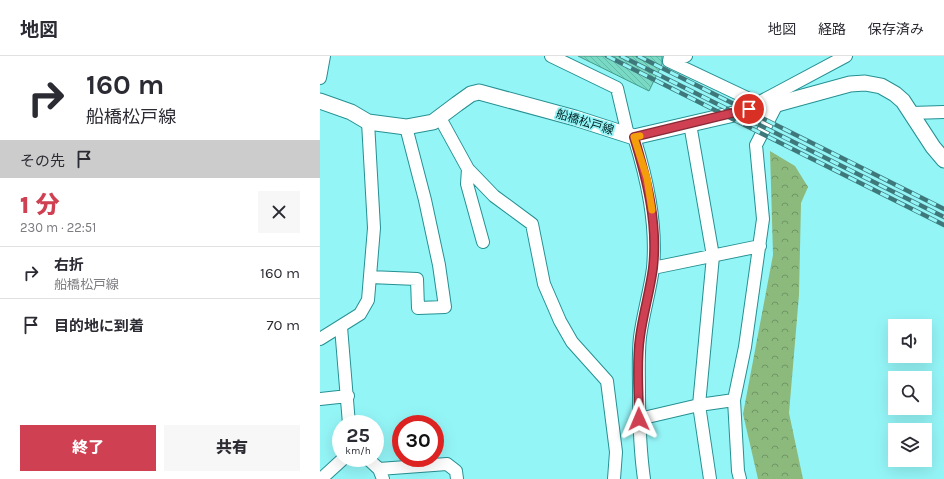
<!DOCTYPE html>
<html lang="ja">
<head>
<meta charset="utf-8">
<style>
  body { margin:0; font-family:Karla,"Noto Sans JP",sans-serif; background:#f7f7f7; color:#2b2b33; height:100vh; display:flex; flex-direction:column; font-size:15px; white-space:nowrap }
  * { box-sizing:border-box; margin:0 }
  p { font-size:13px; color:#7c7c81 }
  .icon { flex:none; width:22px; height:22px; fill:none; stroke:currentColor; stroke-width:2; stroke-linecap:round; stroke-linejoin:round }
  .map { position:relative; flex:1; overflow:hidden }
  .drawer { display:flex; flex-direction:column; background:#fff; width:320px }
  .drawer>* { flex:none }
  .top-card { background:#fff; color:#2b2b33; overflow:hidden }
  .controls { position:absolute; left:568px; top:263px; display:grid; gap:8px }
  .controls a { display:grid; place-items:center; width:44px; height:44px; border-radius:0px; background:#fff; box-shadow:0 4px 16px #0002; font-size:20px }
  .speed { position:absolute; left:12px; top:359px; display:flex; gap:8px; font-size:20px; font-weight:700; text-align:center }
  .speed>* { display:grid; place-content:center; width:52px; height:52px; border-radius:50%; background:#fff; box-shadow:0 4px 16px #0002; line-height:1 }
  .speed small { font-size:10px; font-weight:400 }
  .speed .limit { border:6px solid #d22; background:#fff; color:#111 }
  .pin { position:absolute; display:grid; place-items:center; width:34px; height:34px; color:#fff; margin:-17px; border:2px solid #fff; border-radius:50%; box-shadow:0 1px 4px #0007 }
  .me { position:absolute; width:44px; margin:-22px; rotate:359deg; stroke-linejoin:round; filter:drop-shadow(0 0 3px #0008) }
  .turn { display:flex; align-items:center; gap:14px; height:84px; padding:0 20px; font-size:18px }
  .turn .icon { width:52px; height:52px; stroke-width:2.5 }
  .turn b { display:block; font-size:28px; line-height:34px }
  .then { display:flex; align-items:center; height:38px; padding:0 20px; background:#0003; gap:8px; font-size:15px }
  .round { display:grid; place-items:center; flex:none; width:42px; height:42px; border-radius:0px; background:#f7f7f7 }
  .summary { display:flex; align-items:center; justify-content:space-between; height:68px; padding:0 20px }
  h1 { font-size:24px; font-weight:800; line-height:30px; color:#d04053 }
  .action { display:flex; gap:8px; margin-top:auto; padding:8px 20px }
  .action a { flex:1; height:46px; border-radius:0px; background:#d04053; color:#fff; font-size:16px; font-weight:800; line-height:46px; text-align:center }
  .action a+a { background:#f7f7f7; color:#2b2b33 }
  ul { padding:0; list-style:none }
  li { display:flex; align-items:center; gap:12px; height:52px; padding:0 20px; border-top:1px solid #e1e1e2 }
  li div { flex:1 }
  li b { display:block; font-size:15px }
  li em { font-style:normal }
  header { display:flex; align-items:center; gap:24px; box-sizing:border-box; height:56px; padding:0 20px; background:#fff; border-bottom:1px solid #e1e1e2 }
  header strong { font-size:19px }
  nav { display:flex; gap:22px; margin-inline-start:auto; font-size:14px }
  main { display:flex; flex:1; min-height:0 }
  .map>svg:first-child { display:block }
  .forest { fill:url(#forest-crowns) }
  .building { fill:url(#building-back-hatch); stroke:#409c89 }
  .lines { fill:none; stroke-linecap:round; stroke-linejoin:round }
  .minor-casing { stroke:#269092; stroke-width:14 }
  .major-casing { stroke:#269092; stroke-width:17 }
  .minor { stroke:#fff; stroke-width:12 }
  .major { stroke:#fff; stroke-width:15 }
  .rail-casing { stroke:#3e787a; stroke-width:4.5 }
  .rail { stroke:#94f5f7; stroke-width:3; stroke-dasharray:9; stroke-linecap:butt }
  .route-casing { stroke:#872a36; stroke-width:10 }
  .route { stroke:#d04053; stroke-width:7 }
  .slow { stroke:#f59e0b; stroke-width:7 }
  .labels { text-anchor:middle; stroke-width:3.5; stroke-linejoin:round; paint-order:stroke }
  .street-label { font-size:12px; fill:#012021; stroke:#94f5f7 }
</style>
</head>
<body>
<header>
<strong>地図</strong>
<nav><a>地図</a><a>経路</a><a>保存済み</a></nav>
</header>
<main>
<section class="drawer">
<div class="top-card">
<div class="turn"><svg class="icon" aria-label="right" viewBox="0 0 24 24"><path d="M7 20v-9h11M14 6l5 5-5 5"/></svg><div><b>160 m</b>船橋松戸線</div></div>
<div class="then">その先<svg class="icon" aria-label="arrive" viewBox="0 0 24 24"><path d="M6 21V4h12l-3 4 3 4H6"/></svg></div>
</div>
<div class="summary"><div><h1>1 分</h1><p>230 m · 22:51</p></div><a class="round"><svg class="icon" aria-label="close" viewBox="0 0 24 24"><path d="M6 6l12 12M18 6L6 18"/></svg></a></div>
<ul>
<li><svg class="icon" aria-label="right" viewBox="0 0 24 24"><path d="M7 20v-9h11M14 6l5 5-5 5"/></svg><div><b>右折</b><p>船橋松戸線</p></div><em>160 m</em></li>
<li><svg class="icon" aria-label="arrive" viewBox="0 0 24 24"><path d="M6 21V4h12l-3 4 3 4H6"/></svg><div><b>目的地に到着</b></div><em>70 m</em></li>
</ul>
<div class="action"><a>終了</a><a>共有</a></div>
</section>
<div class="map">
<svg width="624" height="423" viewBox="0 0 624 423">
  <defs>
    <pattern id="forest-crowns" width="20" height="18" patternUnits="userSpaceOnUse"><rect width="20" height="18" fill="#8cb97c"/><path d="M2 6a3 3 0 1 1 6 0M12 15a3 3 0 1 1 6 0" fill="none" stroke="#709665"/></pattern>
    <pattern id="building-back-hatch" width="6" height="6" patternUnits="userSpaceOnUse"><rect width="6" height="6" fill="#78d9c4"/><path d="M-1 5l2 2M0 0l6 6M5-1l2 2" fill="none" stroke="#66baa8"/></pattern>
  </defs>
  <rect width="100%" height="100%" fill="#94f5f7"/>
  <!-- forest -->
  <path class="forest" d="M 450,95 L 475,110 L 488,131 L 481,147 L 479,239 L 469,357 L 483,423 L 438,423 L 423,358 L 453,199 Z"/>
  <!-- building -->
  <path class="building" d="M 258,0 L 342,0 L 342,8 L 329,35 Z"/>
  <g class="lines">
    <defs>
      <path id="minor" d="M 231,0 L 297,32 L 308,79
        M 350,0 L 349,5 L 444,50
        M 349,5 L 366,0
        M 0,22 L 4,0
        M 438,47 L 526,0
        M 591,57 L 624,56
        M 120,62 L 148,113 L 174,140 L 212,168 L 224,228 L 240,265 L 252,286 L 287,325 L 296,396 L 294,423
        M 370,68 L 393,200 L 379,349 L 390,423
        M 314,81 C 327,123 337,167 333,212 C 330,235 323,258 320,281 C 318,299 319,317 319,335 C 319,364 320,394 324,423
        M 148,113 L 147,128 L 163,186
        M 333,212 L 440,190
        M 50,221 L 97,223 L 98,252 L 125,251 L 119,209 L 105,144 L 86,71
        M 21,271 L 29,368
        M 0,283 L 40,258 L 48,244 L 54,172 L 48,66
        M 0,343 L 28,340
        M 319,363 L 379,349 L 414,344
        M 47,402 L 59,413 L 63,423
        M 59,413 L 127,408 L 136,415 L 137,423
        M 1,423 L 24,402
        M 420,423 L 418,415 L 414,344 L 425,291 L 443,163 L 436,89 L 457,48"/>
      <path id="major" d="M 0,45 L 31,56 L 48,66 L 86,71 L 113,66 L 137,48 L 151,38 L 159,36 L 255,62 L 314,81 L 457,48 L 530,28 L 545,27 L 561,30 L 575,38 L 583,45 L 613,91 L 624,104"/>
    </defs>
    <!-- minor casing -->
    <use href="#minor" class="minor-casing"/>
    <!-- major casing -->
    <use href="#major" class="major-casing"/>
    <!-- minor -->
    <use href="#minor" class="minor"/>
    <!-- major -->
    <use href="#major" class="major"/>
    <defs>
      <path id="rail" d="M 287,0 L 624,169
        M 301,0 L 624,161
        M 318,0 L 624,153"/>
    </defs>
    <!-- rail casing -->
    <use href="#rail" class="rail-casing"/>
    <!-- rail -->
    <use href="#rail" class="rail"/>
  </g>
  <g class="lines">
    <defs>
      <path id="route" d="M 319,363 C 319,336 316,308 320,281 C 323,258 330,235 333,212 C 338,167 327,124 314,81 L 429,53"/>
    </defs>
    <!-- route casing -->
    <use href="#route" class="route-casing"/>
    <!-- route -->
    <use href="#route" class="route"/>
    <!-- slow -->
    <path class="slow" d="M 320,80 L 314,81 L 327,122 L 332,154"/>
  </g>
  <g class="labels">
    <!-- street labels -->
    <g class="street-label">
      <text transform="translate(265 66) rotate(17)" y="4">船橋松戸線</text>
    </g>
  </g>
</svg>
<div class="controls">
<a><svg class="icon" aria-label="sound" viewBox="0 0 24 24"><path d="M4 9h4l5-4v14l-5-4H4zM17 9q2 3 0 6"/></svg></a>
<a><svg class="icon" aria-label="search" viewBox="0 0 24 24"><circle cx="10" cy="10" r="6"/><path d="M15 15l6 6"/></svg></a>
<a><svg class="icon" aria-label="layers" viewBox="0 0 24 24"><path d="M12 4l9 5-9 5-9-5zM3 14l9 5 9-5"/></svg></a>
</div>
<div class="speed"><div>25<small>km/h</small></div><div class="limit">30</div></div>
<div class="pin" style="left:429px;top:53px;background:#d93025"><svg class="icon" aria-label="arrive" viewBox="0 0 24 24"><path d="M6 21V4h12l-3 4 3 4H6"/></svg></div>
<svg class="me" style="left:319px;top:363px" viewBox="-20 -20 40 40"><path d="M0-17L14 15 0 8-14 15z" fill="#d04053" stroke="#fff" stroke-width="4"/></svg>
</div>
</main>
</body>
</html>
